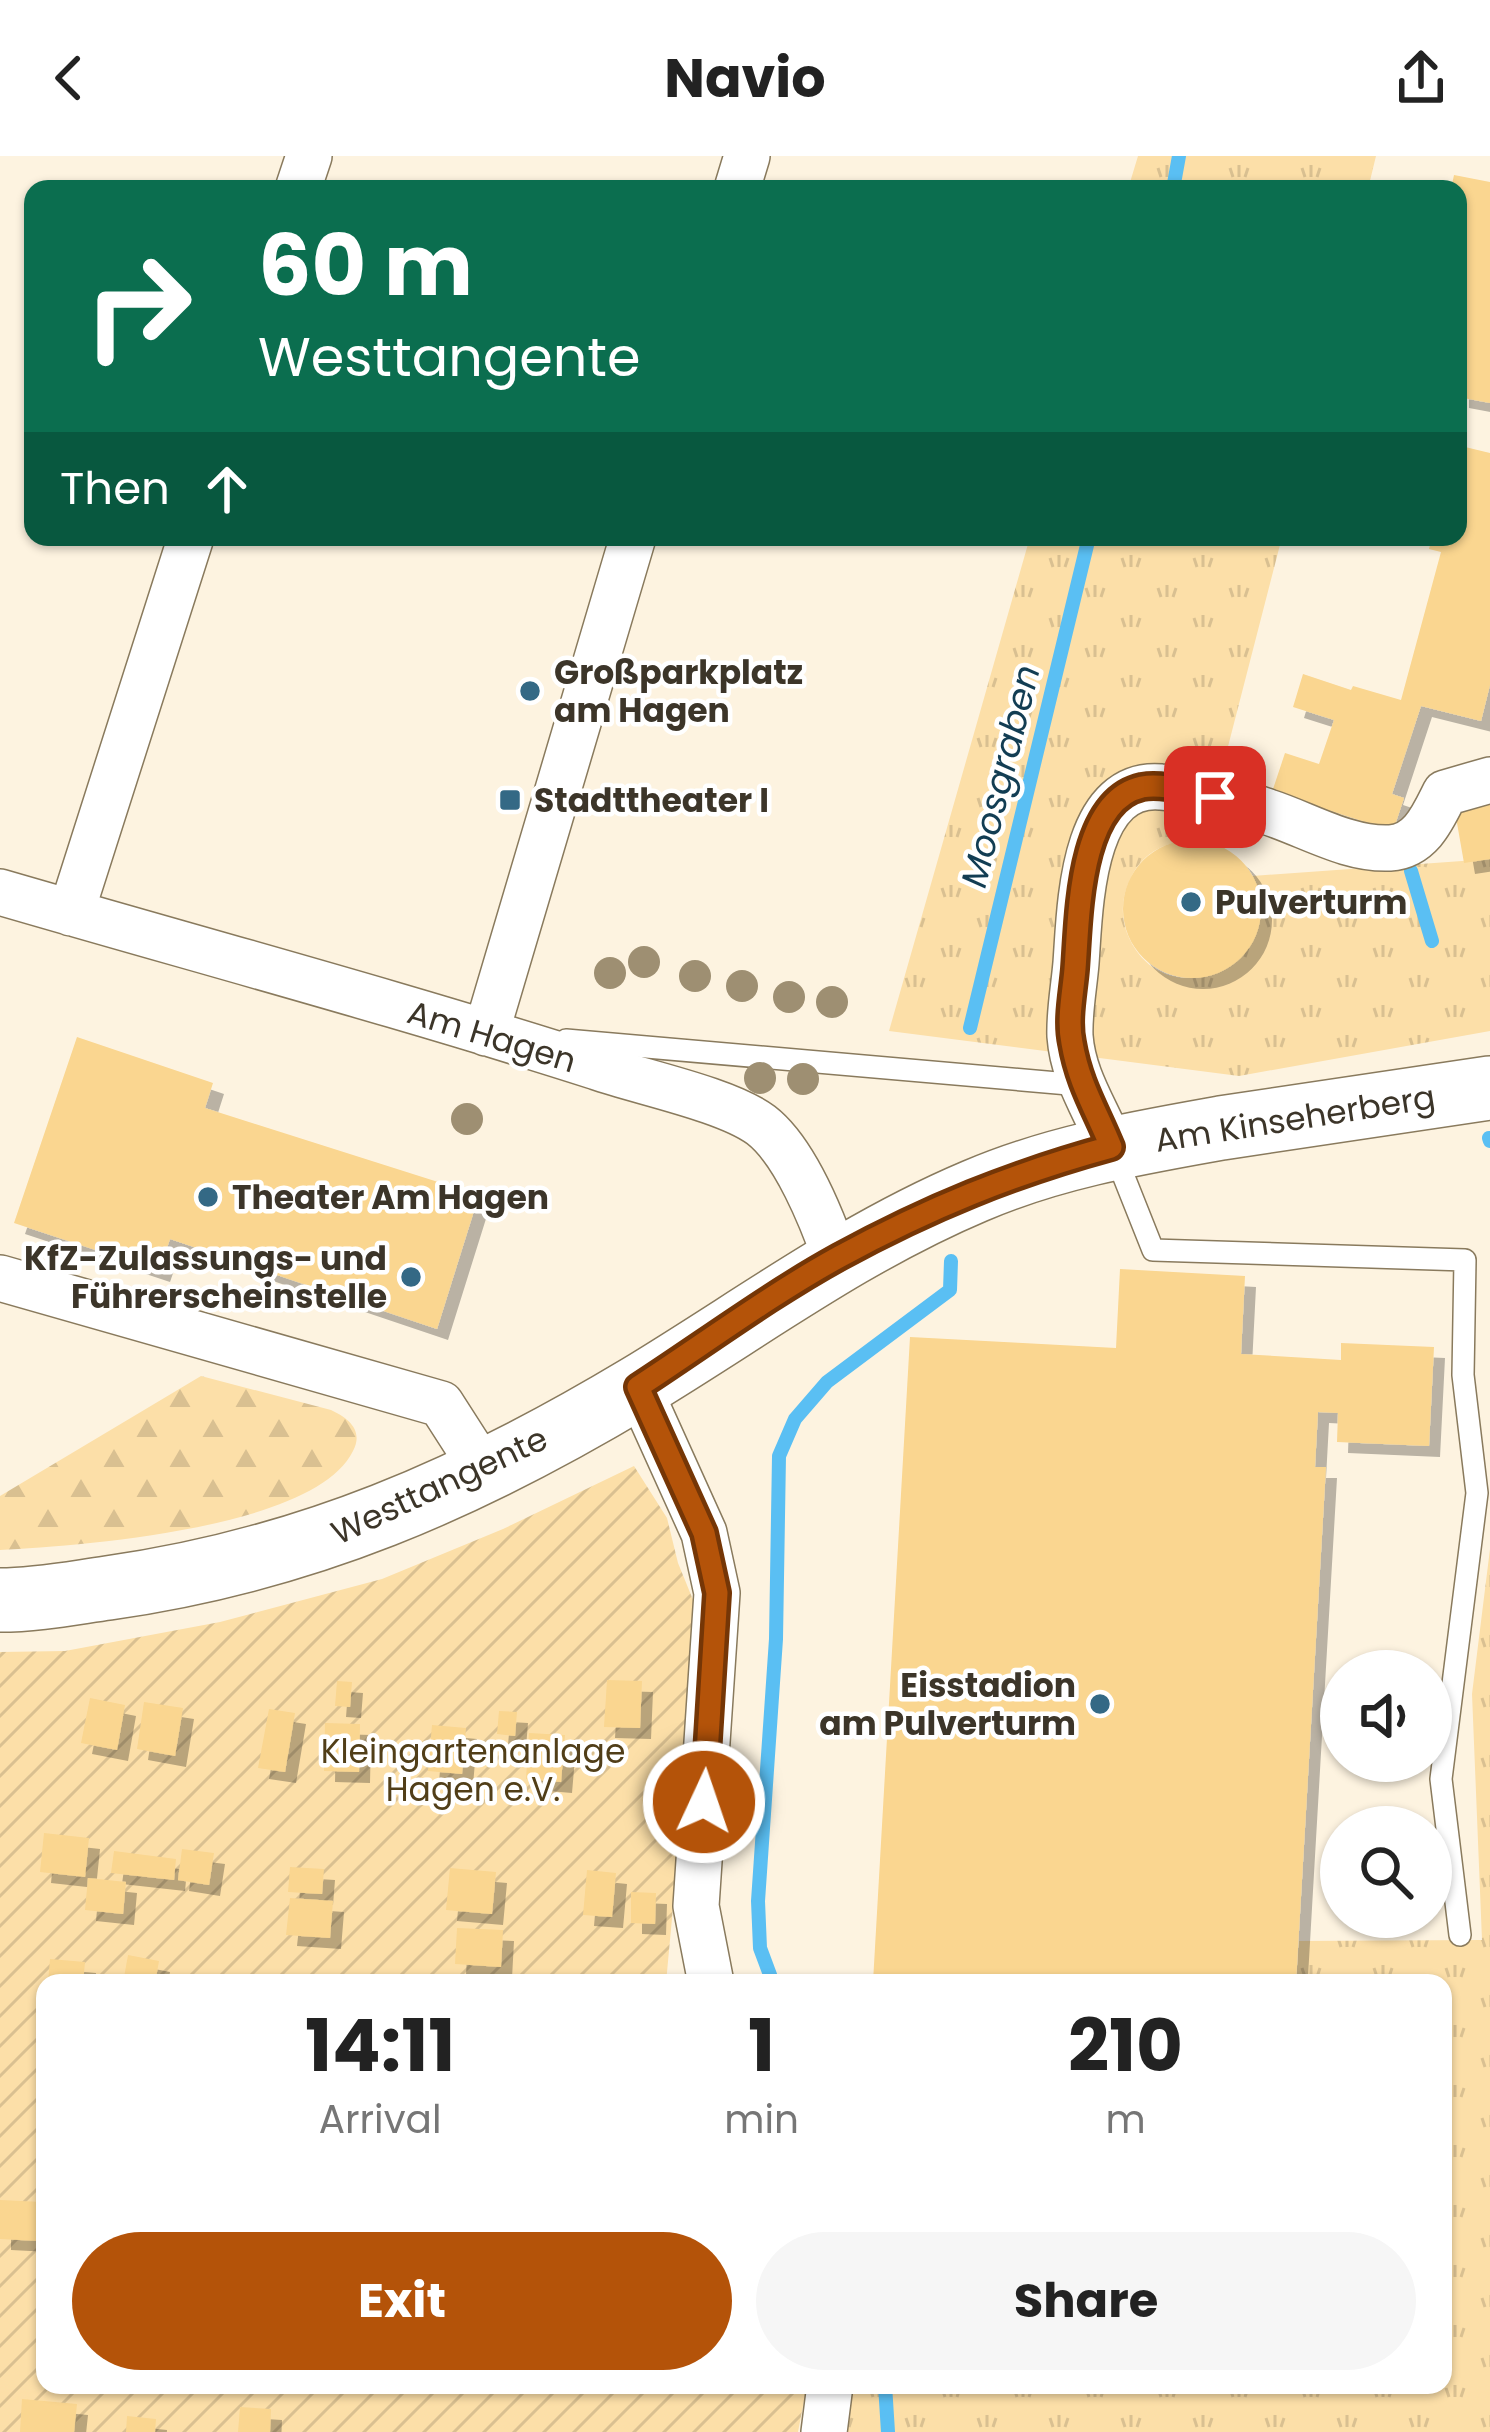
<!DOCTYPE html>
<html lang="en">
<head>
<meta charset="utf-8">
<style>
  body { margin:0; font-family:Poppins,sans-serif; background:#f6f6f6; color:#222; height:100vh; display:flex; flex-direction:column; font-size:45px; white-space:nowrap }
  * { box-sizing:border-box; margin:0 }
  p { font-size:39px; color:#767676 }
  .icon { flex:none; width:66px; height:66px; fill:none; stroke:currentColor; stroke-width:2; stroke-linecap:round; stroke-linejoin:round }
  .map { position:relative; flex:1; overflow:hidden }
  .details { position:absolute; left:36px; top:1818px; width:1416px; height:420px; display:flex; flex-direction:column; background:#fff; border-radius:24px; box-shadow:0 3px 9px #0004 }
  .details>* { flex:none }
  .banner { position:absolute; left:24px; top:24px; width:1443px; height:366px; border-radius:24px; box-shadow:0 3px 9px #0004; background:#0b6e4f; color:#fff; overflow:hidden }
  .controls { position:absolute; left:1320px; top:1494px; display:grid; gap:24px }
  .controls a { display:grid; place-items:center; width:132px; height:132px; border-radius:50%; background:#fff; box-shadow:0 3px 9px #0004; font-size:60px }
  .pin { position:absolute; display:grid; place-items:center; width:102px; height:102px; color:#fff; margin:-51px; border-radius:24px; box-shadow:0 6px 18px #0006 }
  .me { position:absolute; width:132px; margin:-66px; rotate:3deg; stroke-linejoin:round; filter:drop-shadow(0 0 9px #0008) }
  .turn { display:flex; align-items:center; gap:42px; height:252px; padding:0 36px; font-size:54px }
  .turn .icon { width:156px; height:156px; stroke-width:2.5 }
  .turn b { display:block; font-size:84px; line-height:102px }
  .then { display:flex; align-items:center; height:114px; padding:0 36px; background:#0003; gap:24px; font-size:45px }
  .eta { display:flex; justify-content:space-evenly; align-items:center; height:204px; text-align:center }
  .eta b { font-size:72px; font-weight:700; line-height:84px }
  .button { display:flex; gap:24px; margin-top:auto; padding:24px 36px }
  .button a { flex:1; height:138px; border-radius:72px; background:#b45309; color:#fff; font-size:48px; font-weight:700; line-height:138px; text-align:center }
  .button a+a { background:#f6f6f6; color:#222 }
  header { display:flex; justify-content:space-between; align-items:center; height:156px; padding:0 36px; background:#fff; font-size:54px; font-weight:700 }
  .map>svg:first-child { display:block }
  .grass { fill:url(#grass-tufts) }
  .forest { fill:url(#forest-firs) }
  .garden { fill:url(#garden-furrows) }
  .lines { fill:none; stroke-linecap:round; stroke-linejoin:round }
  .stream { stroke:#5abff3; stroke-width:14 }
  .building { fill:#fad690; filter:url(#shadow) }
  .lane-casing { stroke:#897a5d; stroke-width:24 }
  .street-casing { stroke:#897a5d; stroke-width:48 }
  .secondary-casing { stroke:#897a5d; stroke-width:66 }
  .lane { stroke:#fff; stroke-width:21 }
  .street { stroke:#fff; stroke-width:45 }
  .secondary { stroke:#fff; stroke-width:63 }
  .tree { fill:#9e8f72 }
  .route-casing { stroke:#753606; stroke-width:30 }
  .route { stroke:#b45309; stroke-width:21 }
  .poi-dot { fill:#346985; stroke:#fff; stroke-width:4.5 }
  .labels { text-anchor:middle; stroke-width:9; stroke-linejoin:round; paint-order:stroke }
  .poi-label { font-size:33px; font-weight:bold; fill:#3c3529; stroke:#fff; text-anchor:start }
  .street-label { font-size:33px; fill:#3c3529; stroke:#fff }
  .park-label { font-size:33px; fill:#513e18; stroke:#fff }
  .water-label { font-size:36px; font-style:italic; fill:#123d53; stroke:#fff }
</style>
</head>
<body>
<header><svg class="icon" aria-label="back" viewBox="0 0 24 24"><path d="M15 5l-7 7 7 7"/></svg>Navio<svg class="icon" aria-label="share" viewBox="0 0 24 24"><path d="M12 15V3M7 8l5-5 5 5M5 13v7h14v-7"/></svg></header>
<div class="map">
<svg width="1490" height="2276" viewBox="0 0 1490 2276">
  <defs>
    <pattern id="grass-tufts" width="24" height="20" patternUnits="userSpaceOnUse" patternTransform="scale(3)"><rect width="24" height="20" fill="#fcdfa8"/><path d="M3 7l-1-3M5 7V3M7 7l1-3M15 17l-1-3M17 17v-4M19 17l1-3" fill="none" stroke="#d9c091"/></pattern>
    <pattern id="forest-firs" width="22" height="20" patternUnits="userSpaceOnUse" patternTransform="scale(3)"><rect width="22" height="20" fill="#fcdfa8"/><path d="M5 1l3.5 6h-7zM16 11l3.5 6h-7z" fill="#d9c091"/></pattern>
    <pattern id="garden-furrows" width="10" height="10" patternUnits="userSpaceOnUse" patternTransform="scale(3)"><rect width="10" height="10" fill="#fcdfa8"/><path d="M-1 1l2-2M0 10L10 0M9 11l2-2" fill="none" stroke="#d9c091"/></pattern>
    <filter id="shadow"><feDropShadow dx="11" dy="11" stdDeviation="0" flood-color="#0004"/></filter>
  </defs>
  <rect width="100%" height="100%" fill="#fdf3e0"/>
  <!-- grass -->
  <path class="grass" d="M 1138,0 L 1376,0 L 1368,33 L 1128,33 Z
    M 1030,381 L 1282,381 L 1215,641 L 1209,686 C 1180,682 1153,688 1135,714 C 1123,733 1119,756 1127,777 C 1161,864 1288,814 1252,720 L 1490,703 L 1490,875 L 1239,920 L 889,875 Z
    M 1490,1393 L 1490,2276 L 839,2276 L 845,2229 L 1443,2229 L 1443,1827 L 1296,1827 L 1299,1785 L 1482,1784 L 1472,1538 Z"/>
  <!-- forest -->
  <path class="forest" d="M 201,1220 L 331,1254 C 348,1262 364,1274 353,1295 C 315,1373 79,1390 0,1394 L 0,1340 Z"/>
  <!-- garden -->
  <path class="garden" d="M 634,1310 L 667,1362 L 678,1407 L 700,1461 L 666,1827 L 45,1827 L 45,2229 L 807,2229 L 798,2276 L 0,2276 L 0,1496 L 65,1495 L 220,1466 L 382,1423 L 503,1373 Z"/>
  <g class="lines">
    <!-- stream -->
    <path class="stream" d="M 1173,33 L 1179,0
      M 1411,715 L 1432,785
      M 970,872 L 1089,381
      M 1489,982 L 1490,985
      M 773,1827 L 760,1792 L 758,1745 L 776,1483 L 779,1300 L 795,1263 L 827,1226 L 950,1134 L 951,1105
      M 885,2229 L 888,2276"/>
  </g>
  <!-- building -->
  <path class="building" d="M 1454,19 L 1490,26 L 1490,247 L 1458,241 L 1458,33 L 1451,33 Z
    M 1461,290 L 1490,297 L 1490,529 L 1481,565 L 1421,550 L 1392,638 L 1404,642 L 1393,675 L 1272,636 L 1285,597 L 1319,608 L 1334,564 L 1293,551 L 1303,518 L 1351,534 L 1353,530 L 1401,544 L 1441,396 L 1429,393 L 1432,381 L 1458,381 Z
    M 1490,644 L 1490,703 L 1464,707 L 1454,650 Z
    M1123 753a69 69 0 1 1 138 0a69 69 0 1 1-138 0Z
    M 77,881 L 213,927 L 205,952 L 479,1039 L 437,1173 L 170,1083 L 159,1115 L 14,1067 Z
    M 1120,1113 L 1245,1120 L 1241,1198 L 1341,1204 L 1341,1187 L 1434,1191 L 1429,1290 L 1337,1286 L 1338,1257 L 1318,1256 L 1315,1311 L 1326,1311 L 1296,1827 L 873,1826 L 910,1181 L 1116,1192 Z
    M 607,1524 L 642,1525 L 640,1572 L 604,1571 Z
    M 337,1525 L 352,1526 L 350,1551 L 335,1550 Z
    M 90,1542 L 125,1549 L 117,1594 L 81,1587 Z
    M 144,1546 L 183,1552 L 175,1600 L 137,1593 Z
    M 269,1553 L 295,1557 L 285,1616 L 258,1612 Z
    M 499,1555 L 517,1556 L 515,1580 L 497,1578 Z
    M 325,1567 L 360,1568 L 359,1616 L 324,1615 Z
    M 432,1569 L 466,1572 L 462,1618 L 428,1615 Z
    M 529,1577 L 565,1579 L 561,1626 L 526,1623 Z
    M 44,1677 L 89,1682 L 85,1721 L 40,1716 Z
    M 182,1693 L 214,1697 L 209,1729 L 178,1724 Z
    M 114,1695 L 176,1703 L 174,1724 L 111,1717 Z
    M 290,1711 L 324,1713 L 322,1738 L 288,1736 Z
    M 450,1712 L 496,1716 L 492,1758 L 446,1754 Z
    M 587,1714 L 616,1717 L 612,1761 L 583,1759 Z
    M 88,1722 L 126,1726 L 123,1758 L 85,1754 Z
    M 631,1736 L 656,1737 L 655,1768 L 631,1767 Z
    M 290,1742 L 333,1745 L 330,1782 L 286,1779 Z
    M 457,1772 L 503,1774 L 501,1811 L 455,1808 Z
    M 128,1799 L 159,1805 L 155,1827 L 123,1827 Z
    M 50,1803 L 85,1806 L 83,1827 L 48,1827 Z
    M 0,2044 L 42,2046 L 39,2085 L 0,2083 Z
    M 22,2243 L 77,2248 L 74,2276 L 20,2276 Z
    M 240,2251 L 271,2253 L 270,2276 L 238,2276 Z
    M 127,2260 L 156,2263 L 155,2276 L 126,2276 Z"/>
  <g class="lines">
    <defs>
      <path id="lane" d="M 566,884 L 1080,929
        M 1116,1001 L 1153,1094 L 1465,1104 L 1463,1219 L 1477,1337 L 1441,1623 L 1460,1779"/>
      <path id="street" d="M 298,33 L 309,0
        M 737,33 L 747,0
        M 0,736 C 199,794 400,848 597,911 C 640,926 726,943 761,969 C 795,995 822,1063 836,1103
        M 71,757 L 191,381
        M 486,877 L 633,381
        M 1111,991 C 1096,953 1073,922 1070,880 C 1069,857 1074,831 1076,807 C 1080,753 1081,624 1161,631 C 1196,633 1235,644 1268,656 C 1308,669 1348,694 1390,692 C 1421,690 1433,661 1445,637 L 1490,624
        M 0,1122 L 441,1248 L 484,1315
        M 638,1231 L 704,1377 L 717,1437 L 696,1750 L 711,1827
        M 824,2276 L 830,2229"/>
      <path id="secondary" d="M 0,1444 C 36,1444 72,1437 108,1432 C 306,1404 468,1333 638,1231 C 752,1162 852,1087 975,1035 C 1054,1001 1137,987 1221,972 C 1310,958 1400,945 1490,932"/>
    </defs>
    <!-- lane casing -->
    <use href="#lane" class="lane-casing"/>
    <!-- street casing -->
    <use href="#street" class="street-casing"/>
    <!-- secondary casing -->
    <use href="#secondary" class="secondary-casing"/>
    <!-- lane -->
    <use href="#lane" class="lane"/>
    <!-- street -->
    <use href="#street" class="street"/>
    <!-- secondary -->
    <use href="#secondary" class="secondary"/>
  </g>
  <!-- trees -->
  <g class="tree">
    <circle cx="644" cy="806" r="16"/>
    <circle cx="610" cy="817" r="16"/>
    <circle cx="695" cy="820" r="16"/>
    <circle cx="742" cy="830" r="16"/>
    <circle cx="789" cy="841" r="16"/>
    <circle cx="832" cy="846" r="16"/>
    <circle cx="760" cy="922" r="16"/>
    <circle cx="803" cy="923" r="16"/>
    <circle cx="467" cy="963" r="16"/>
  </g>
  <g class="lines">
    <defs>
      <path id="route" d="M 704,1646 L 717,1437 L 704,1377 L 638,1231 C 704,1188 770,1139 839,1101 C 929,1052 1012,1018 1111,991 C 1096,954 1079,928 1072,887 C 1067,864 1073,837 1075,813 C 1079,763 1078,645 1142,631 C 1165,627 1192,637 1215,641"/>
    </defs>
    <!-- route casing -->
    <use href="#route" class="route-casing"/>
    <!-- route -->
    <use href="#route" class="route"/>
  </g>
  <!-- markers -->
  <g class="poi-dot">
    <circle cx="530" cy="535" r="12"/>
    <rect x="498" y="632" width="24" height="24" rx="6"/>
    <circle cx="1191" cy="746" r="12"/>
    <circle cx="208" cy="1041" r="12"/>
    <circle cx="411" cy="1121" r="12"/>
    <circle cx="1100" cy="1548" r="12"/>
  </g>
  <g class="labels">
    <!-- poi labels -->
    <g class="poi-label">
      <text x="554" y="528">Großparkplatz<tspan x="554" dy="38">am Hagen</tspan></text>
      <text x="534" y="656">Stadttheater I</text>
      <text x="1215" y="758">Pulverturm</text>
      <text x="232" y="1053">Theater Am Hagen</text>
      <text x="387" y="1114" text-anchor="end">KfZ-Zulassungs- und<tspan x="387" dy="38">Führerscheinstelle</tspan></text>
      <text x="1076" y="1541" text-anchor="end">Eisstadion<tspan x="1076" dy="38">am Pulverturm</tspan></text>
    </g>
    <!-- street labels -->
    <g class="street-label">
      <text transform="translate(492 880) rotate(17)" y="12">Am Hagen</text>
      <text transform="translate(1295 962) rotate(-9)" y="12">Am Kinseherberg</text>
      <text transform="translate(439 1329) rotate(-25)" y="12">Westtangente</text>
    </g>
    <!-- park labels -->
    <g class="park-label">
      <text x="473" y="1607">Kleingartenanlage<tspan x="473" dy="38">Hagen e.V.</tspan></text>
    </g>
    <!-- water labels -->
    <g class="water-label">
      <text transform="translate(1000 620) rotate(-76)" y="13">Moosgraben</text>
    </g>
  </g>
</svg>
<div class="controls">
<a><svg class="icon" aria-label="sound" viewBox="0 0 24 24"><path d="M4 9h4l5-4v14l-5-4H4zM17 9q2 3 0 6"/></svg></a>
<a><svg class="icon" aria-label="search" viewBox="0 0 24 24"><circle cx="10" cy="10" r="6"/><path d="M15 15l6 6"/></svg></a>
</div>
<div class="pin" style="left:1215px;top:641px;background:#d93025"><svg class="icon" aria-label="arrive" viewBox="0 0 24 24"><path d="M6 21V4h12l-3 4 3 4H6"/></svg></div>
<svg class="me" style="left:704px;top:1646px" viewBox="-20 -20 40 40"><circle r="17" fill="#b45309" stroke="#fff" stroke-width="3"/><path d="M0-11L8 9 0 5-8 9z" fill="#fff"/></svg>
<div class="banner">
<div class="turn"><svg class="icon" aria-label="right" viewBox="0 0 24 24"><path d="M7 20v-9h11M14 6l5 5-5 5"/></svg><div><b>60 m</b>Westtangente</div></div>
<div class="then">Then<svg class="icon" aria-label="ahead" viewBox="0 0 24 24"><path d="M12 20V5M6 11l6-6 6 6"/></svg></div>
</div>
<section class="details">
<div class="eta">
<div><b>14:11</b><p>Arrival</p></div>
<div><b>1</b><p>min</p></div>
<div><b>210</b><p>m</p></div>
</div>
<div class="button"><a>Exit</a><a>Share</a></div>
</section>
</div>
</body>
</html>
